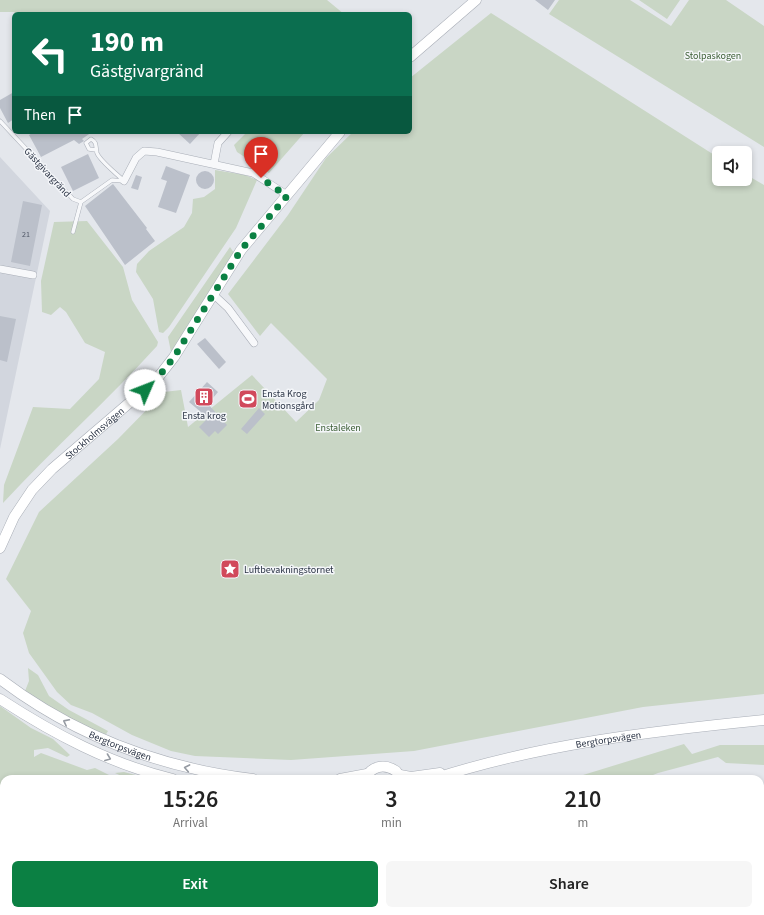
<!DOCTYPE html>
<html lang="en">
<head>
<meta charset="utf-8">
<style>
  body { margin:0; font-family:"Source Sans 3",sans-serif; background:#f6f6f6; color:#222; height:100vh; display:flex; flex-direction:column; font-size:15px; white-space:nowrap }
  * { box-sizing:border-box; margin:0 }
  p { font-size:13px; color:#767676 }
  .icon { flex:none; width:22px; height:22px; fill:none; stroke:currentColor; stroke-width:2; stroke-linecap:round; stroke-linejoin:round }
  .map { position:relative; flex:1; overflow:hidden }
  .details { position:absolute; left:0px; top:775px; width:764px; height:140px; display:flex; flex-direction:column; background:#fff; border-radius:12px 12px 0 0; box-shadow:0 2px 6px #0003 }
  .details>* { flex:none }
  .hud { position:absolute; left:12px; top:12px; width:400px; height:122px; border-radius:6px; box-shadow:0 2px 6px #0003; background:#0b6e4f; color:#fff; overflow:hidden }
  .tools { position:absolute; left:712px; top:146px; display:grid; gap:8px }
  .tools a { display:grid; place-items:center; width:40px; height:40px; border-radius:6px; background:#fff; box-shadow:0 2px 6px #0003; font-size:20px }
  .pin { position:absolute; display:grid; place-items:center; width:34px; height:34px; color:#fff; margin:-41px -17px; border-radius:50% 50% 50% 0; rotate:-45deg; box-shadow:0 0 4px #0007 }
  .pin .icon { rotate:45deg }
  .me { position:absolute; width:44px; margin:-22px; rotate:46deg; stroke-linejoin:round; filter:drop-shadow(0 0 3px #0008) }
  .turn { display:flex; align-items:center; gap:14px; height:84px; padding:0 12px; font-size:18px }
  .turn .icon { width:52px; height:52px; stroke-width:2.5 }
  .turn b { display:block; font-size:28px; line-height:34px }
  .then { display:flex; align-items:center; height:38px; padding:0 12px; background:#0003; gap:8px; font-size:15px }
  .eta { display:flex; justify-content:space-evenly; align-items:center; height:68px; text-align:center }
  .eta b { font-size:24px; font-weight:600; line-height:28px }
  .action { display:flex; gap:8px; margin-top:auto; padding:8px 12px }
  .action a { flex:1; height:46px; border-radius:6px; background:#0b8043; color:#fff; font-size:16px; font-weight:600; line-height:46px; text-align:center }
  .action a+a { background:#f6f6f6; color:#222 }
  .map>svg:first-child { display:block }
  .built { fill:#d2d6de }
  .green { fill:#c9d6c5 }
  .building { fill:#bbc0ca }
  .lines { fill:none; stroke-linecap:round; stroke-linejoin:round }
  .lane-casing { stroke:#a9aeb7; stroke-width:4.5 }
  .street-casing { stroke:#a9aeb7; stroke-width:8 }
  .secondary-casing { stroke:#a9aeb7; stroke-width:11 }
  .lane { stroke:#f7f8fa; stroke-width:3.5 }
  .street { stroke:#f7f8fa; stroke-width:7 }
  .secondary { stroke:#fff; stroke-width:10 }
  .oneway { stroke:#959aa2 }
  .route { stroke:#0b8043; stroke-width:7; stroke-dasharray:0 12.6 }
  .labels { text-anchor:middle; stroke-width:3; stroke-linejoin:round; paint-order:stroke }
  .number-label { font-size:8px; fill:#4f5766 }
  .park-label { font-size:10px; fill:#3f6138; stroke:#f4f6f9 }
  .street-label { font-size:10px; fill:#2b3445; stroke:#f4f6f9 }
  .poi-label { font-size:10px; fill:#2b3445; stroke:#f4f6f9; text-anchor:start }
</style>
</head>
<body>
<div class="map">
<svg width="764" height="915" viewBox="0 0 764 915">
  <rect width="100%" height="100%" fill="#e4e7ec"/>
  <!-- built -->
  <path class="built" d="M 0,157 L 50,211 L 0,449 Z
    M 310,911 L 514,911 L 515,915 L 314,915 Z"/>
  <!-- green -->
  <path class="green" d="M 0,0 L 327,0 L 344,14 L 15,14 L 14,12 L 0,12 Z
    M 559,0 L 630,0 L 671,26 L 689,0 L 726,0 L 764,26 L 764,147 L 549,14 Z
    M 639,0 L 680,0 L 667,19 Z
    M 491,13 L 719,158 L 719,179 L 745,179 L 745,174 L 764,185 L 764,694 L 643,707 L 414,751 L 291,760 L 195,756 L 171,751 L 132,735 L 92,713 L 71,705 L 57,692 L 29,653 L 23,633 L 31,611 L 6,579 L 39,512 L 118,439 L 164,392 L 181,390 L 188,427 L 252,375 L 296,422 L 319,400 L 327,379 L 271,323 L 260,336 L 228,294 L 288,215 L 326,158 L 353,132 L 410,132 L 410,78 Z
    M 247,132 L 305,132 L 269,173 L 237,152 L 234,145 Z
    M 215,170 L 245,175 L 257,180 L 236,228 L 169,327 L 163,333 L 159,332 L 153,299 L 136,272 L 137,264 L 149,251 L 184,227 L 192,213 L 193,199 L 204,197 L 215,189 Z
    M 87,221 L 123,267 L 132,300 L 158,342 L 157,346 C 108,400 53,449 3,503 L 4,485 L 33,407 L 70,409 L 99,379 L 105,352 L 85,343 L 66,312 L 60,307 L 51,315 L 42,312 L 41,281 L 54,222 Z
    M 230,247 L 234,253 L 171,352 L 168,337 Z
    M 28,668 L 38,675 L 49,696 L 69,710 L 108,731 L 105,736 L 39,702 L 25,691 L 29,681 Z
    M 0,706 L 31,728 L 53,739 L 70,755 L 67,757 L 48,748 L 34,750 L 34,757 L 41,753 L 87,770 L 95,768 L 117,779 L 4,779 L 4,911 L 75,911 L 74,915 L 0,915 L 0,853 L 2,848 L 0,835 Z
    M 684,744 L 692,754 L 720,745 L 764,745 L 764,765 L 726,763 L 718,757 L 658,773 L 643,779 L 570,779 Z
    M 124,772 L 151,779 L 128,779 L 115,773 Z"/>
  <!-- building -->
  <path class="building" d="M 535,0 L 555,0 L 548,10 Z
    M 14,92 L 14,119 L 8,123 L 0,108 L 0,100 Z
    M 34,132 L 92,132 L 82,139 L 84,141 L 79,144 L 74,140 L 41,157 L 29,135 Z
    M 177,132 L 201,132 L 190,144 Z
    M 88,154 L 99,178 L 73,191 L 61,167 Z
    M 166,166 L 190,175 L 176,213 L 158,207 L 167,181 L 161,179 Z
    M196 180a9 9 0 1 1 18 0a9 9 0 1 1-18 0Z
    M 136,175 L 142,177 L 138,190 L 131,188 Z
    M 113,184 L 147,228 L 146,229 L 155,241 L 125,265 L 85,206 Z
    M 23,201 L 42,205 L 30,266 L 11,262 Z
    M 0,316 L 16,319 L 7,362 L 0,360 Z
    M 205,338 L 226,362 L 219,369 L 197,344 Z
    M 207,382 L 218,392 L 208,404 L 227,425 L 218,434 L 215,431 L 209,437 L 199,427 L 208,418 L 189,402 Z
    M 259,408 L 265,414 L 247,434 L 241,429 Z"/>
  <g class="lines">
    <defs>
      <path id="lane" d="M 0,121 L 73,199 L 81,202
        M 96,150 L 89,149 L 86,143 L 91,139 C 98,143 95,146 97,153 C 100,161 117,174 124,181
        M 73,232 L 81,202 L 112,180 L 124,181"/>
      <path id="street" d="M 214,164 L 218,143 L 228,132
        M 124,181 L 136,158 L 144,151 L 157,152 L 253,173 L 287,195
        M 0,269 L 33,275
        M 214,295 L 228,308 L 254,343
        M 760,849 L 764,849
        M 322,911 L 326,915
        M 428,911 L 428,915
        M 678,911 L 682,915
        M 463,915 L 464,911
        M 543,915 L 546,911"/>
      <g id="secondary">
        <path d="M 410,57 L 476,0"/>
        <path id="s1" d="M 0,548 L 14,517 L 32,490 L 52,469 L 156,380 L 174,357 L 241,250 L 340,132"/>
        <path id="s2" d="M 0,679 C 74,735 161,768 253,779"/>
        <path d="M 0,699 C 54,734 110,764 173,779"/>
        <path d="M 400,775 L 411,777 L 440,773"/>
        <path d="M 340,779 L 367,774"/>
        <path d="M 365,779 C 371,766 384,763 396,771 L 401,779"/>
        <path id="s3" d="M 433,779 C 540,744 653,731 764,720"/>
        <path d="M 402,911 L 402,915"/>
      </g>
    </defs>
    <!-- lane casing -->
    <use href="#lane" class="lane-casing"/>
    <!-- street casing -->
    <use href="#street" class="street-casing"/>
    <!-- secondary casing -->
    <use href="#secondary" class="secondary-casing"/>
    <!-- lane -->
    <use href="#lane" class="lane"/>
    <!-- street -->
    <use href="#street" class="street"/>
    <!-- secondary -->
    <use href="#secondary" class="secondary"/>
  </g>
  <!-- one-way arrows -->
  <defs><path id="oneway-chevron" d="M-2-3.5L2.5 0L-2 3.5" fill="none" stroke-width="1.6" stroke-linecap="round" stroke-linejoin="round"/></defs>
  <g class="oneway">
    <use href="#oneway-chevron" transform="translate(66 722) rotate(-153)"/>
    <use href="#oneway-chevron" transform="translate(108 758) rotate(21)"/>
    <use href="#oneway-chevron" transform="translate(187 768) rotate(-169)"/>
  </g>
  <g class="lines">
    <!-- route -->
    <path class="route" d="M 145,390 L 156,380 L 174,357 L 241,250 L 287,196 L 261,178"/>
  </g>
  <!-- icons -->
  <defs>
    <symbol id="building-square" viewBox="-11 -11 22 22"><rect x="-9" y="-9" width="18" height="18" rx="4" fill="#d1495b" stroke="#f4f6f9"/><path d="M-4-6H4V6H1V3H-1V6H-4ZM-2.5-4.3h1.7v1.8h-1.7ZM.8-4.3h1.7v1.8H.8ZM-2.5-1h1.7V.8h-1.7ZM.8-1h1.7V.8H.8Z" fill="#fff"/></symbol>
    <symbol id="stadium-square" viewBox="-11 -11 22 22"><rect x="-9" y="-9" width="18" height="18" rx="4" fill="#d1495b" stroke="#f4f6f9"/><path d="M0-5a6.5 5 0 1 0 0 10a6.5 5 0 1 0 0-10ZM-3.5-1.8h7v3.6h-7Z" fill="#fff"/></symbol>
    <symbol id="sight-square" viewBox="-11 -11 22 22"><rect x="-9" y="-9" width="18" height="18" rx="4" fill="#d1495b" stroke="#f4f6f9"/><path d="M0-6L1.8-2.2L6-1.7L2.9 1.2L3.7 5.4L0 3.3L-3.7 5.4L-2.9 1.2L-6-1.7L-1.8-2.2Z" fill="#fff"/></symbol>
  </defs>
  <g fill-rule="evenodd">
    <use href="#building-square" x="193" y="386" width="22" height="22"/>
    <use href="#stadium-square" x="237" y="388" width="22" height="22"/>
    <use href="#sight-square" x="219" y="558" width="22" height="22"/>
  </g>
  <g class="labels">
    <!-- number labels -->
    <g class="number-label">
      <text x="26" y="237">21</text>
    </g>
    <!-- park labels -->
    <g class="park-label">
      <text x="713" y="59">Stolpaskogen</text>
      <text x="338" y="431">Enstaleken</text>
    </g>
    <!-- street labels -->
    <g class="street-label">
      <text transform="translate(48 172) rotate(47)" y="4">Gästgivargränd</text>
      <text dy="4" stroke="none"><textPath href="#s1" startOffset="151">Stockholmsvägen</textPath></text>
      <text dy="4" stroke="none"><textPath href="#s3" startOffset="180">Bergtorpsvägen</textPath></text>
      <text dy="4" stroke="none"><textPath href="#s2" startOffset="138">Bergtorpsvägen</textPath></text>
    </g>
    <!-- poi labels -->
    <g class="poi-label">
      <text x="262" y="397">Ensta Krog<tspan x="262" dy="12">Motionsgård</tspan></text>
      <text x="204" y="419" text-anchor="middle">Ensta krog</text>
      <text x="244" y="573">Luftbevakningstornet</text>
    </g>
  </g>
</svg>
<div class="tools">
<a><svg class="icon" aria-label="sound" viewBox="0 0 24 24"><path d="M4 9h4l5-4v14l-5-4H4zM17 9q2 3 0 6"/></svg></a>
</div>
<div class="pin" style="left:261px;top:178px;background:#d93025"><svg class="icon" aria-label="arrive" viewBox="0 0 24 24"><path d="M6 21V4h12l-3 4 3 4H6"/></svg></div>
<svg class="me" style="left:145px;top:390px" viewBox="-20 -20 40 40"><circle r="19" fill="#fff"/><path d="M0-13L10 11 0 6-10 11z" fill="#0b8043"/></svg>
<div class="hud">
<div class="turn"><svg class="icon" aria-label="left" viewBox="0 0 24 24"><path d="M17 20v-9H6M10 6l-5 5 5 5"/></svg><div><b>190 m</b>Gästgivargränd</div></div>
<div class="then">Then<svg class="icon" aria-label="arrive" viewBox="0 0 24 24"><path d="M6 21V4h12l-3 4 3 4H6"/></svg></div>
</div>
<section class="details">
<div class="eta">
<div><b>15:26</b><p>Arrival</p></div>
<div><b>3</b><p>min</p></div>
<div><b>210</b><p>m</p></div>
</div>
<div class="action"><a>Exit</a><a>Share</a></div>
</section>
</div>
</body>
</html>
